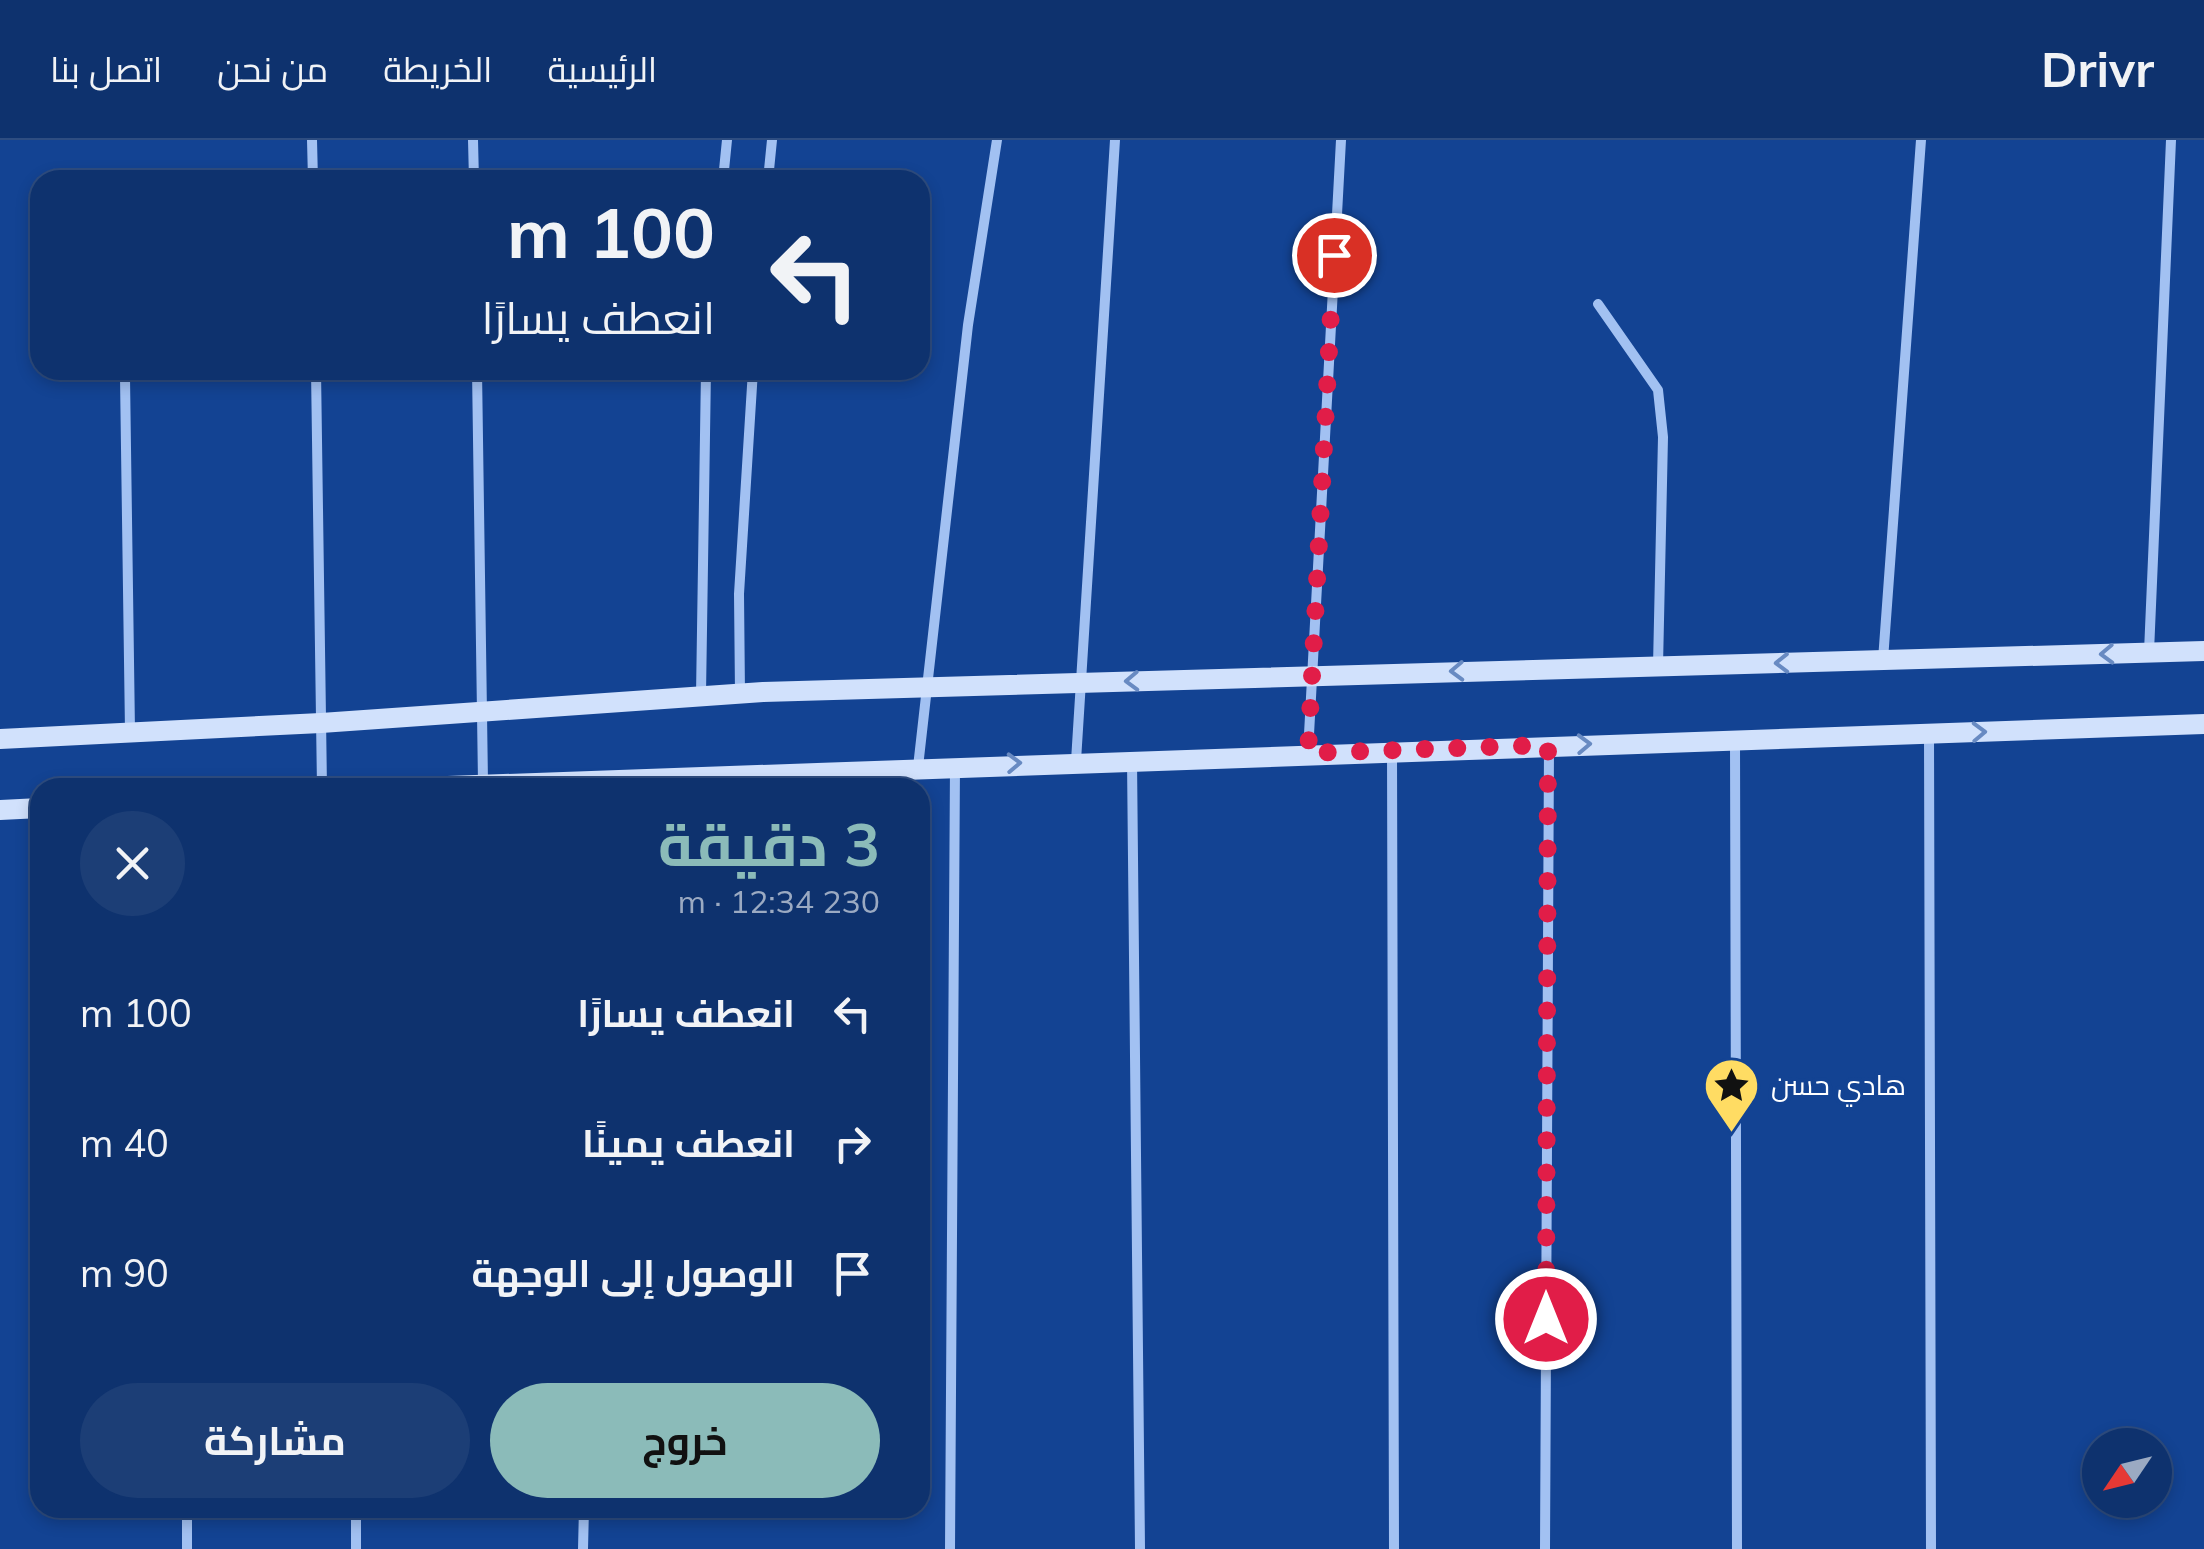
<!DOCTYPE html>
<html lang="ar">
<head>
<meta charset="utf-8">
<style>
  body { margin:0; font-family:Mulish,Cairo,sans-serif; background:#1c3e76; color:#f1f3f6; direction:rtl; height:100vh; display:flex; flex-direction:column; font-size:38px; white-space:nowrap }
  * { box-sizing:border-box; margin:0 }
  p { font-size:32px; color:#9baac2 }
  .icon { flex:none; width:55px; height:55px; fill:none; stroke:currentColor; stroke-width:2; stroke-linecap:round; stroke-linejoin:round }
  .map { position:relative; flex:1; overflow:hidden; direction:ltr }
  .sheet { position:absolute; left:30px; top:638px; width:900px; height:740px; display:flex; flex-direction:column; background:#0e326e; border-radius:30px; box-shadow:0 5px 15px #0003,0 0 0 2px #2e4d81; direction:rtl }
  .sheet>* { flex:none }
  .guide { position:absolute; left:30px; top:30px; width:900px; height:210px; border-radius:30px; box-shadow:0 5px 15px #0003,0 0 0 2px #2e4d81; direction:rtl; background:#0e326e; color:#f1f3f6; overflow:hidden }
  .needle { width:65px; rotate:235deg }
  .fabs { position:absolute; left:2082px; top:1288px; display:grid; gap:20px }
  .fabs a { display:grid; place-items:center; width:90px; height:90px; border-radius:50%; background:#0e326e; box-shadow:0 5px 15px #0003,0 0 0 2px #2e4d81; font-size:50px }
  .pin { position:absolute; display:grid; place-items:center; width:85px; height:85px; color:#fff; margin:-42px; border:5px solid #fff; border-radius:50%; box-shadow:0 2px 10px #0007 }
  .me { position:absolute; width:110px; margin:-55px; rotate:0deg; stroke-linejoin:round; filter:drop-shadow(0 0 8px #0008) }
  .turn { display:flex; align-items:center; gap:35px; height:210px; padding:0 50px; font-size:45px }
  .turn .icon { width:130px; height:130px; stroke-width:2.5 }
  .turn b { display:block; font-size:70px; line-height:85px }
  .round { display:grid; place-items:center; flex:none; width:105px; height:105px; border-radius:52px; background:#1c3e76 }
  .head { display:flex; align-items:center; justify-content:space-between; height:170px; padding:0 50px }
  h1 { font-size:60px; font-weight:700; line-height:75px; color:#8bbbb9 }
  .cta { display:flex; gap:20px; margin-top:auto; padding:20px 50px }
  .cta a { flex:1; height:115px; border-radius:60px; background:#8bbbb9; color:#111; font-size:40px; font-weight:700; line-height:115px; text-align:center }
  .cta a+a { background:#1c3e76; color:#f1f3f6 }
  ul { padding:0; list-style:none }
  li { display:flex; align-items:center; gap:30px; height:130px; padding:0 50px }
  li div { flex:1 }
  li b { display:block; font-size:38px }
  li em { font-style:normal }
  header { display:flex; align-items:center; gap:60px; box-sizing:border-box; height:140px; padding:0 50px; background:#0e326e; border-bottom:2px solid #2e4d81 }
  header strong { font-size:48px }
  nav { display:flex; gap:55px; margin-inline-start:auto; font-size:35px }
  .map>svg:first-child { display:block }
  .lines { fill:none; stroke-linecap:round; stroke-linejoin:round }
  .street { stroke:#a2c1f2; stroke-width:10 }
  .secondary { stroke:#d1e1fc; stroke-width:20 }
  .oneway { stroke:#688ac2 }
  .route { stroke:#e11d48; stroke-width:18; stroke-dasharray:0 32.4 }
  .labels { text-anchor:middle; stroke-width:8; stroke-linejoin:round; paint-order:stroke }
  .poi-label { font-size:28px; fill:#fff; stroke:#134393; text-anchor:start }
</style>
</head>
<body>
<header>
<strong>Drivr</strong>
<nav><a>الرئيسية</a><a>الخريطة</a><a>من نحن</a><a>اتصل بنا</a></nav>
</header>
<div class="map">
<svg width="2204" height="1409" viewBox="0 0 2204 1409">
  <rect width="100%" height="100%" fill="#134393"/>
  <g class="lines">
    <!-- street -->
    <path class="street" d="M 312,0 L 313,40
      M 473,0 L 474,40
      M 723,40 L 727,0
      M 768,40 L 772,0
      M 1598,164 L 1658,250 L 1663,297 L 1658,526
      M 121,230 L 125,237 L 130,591
      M 316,230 L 322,648
      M 477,230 L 483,643
      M 2149,512 L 2171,0
      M 1883,520 L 1921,0
      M 740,554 L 739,454 L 753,230
      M 701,555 L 706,230
      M 1929,593 L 1931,1409
      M 1735,600 L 1737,1409
      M 1392,610 L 1394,1409
      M 1308,613 L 1341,0
      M 1132,620 L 1140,1409
      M 1076,621 L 1115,0
      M 918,627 L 968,185 L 997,0
      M 356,1368 L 356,1409
      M 187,1409 L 187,1368
      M 583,1409 L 584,1368
      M 950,1409 L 955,625
      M 1545,1409 L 1549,606"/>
    <!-- secondary -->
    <path class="secondary" d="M 0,599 L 321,583 L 763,552 L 2204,511
      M 392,648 L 2204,584
      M 0,670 L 40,668"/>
  </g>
  <!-- one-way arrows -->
  <defs><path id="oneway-chevron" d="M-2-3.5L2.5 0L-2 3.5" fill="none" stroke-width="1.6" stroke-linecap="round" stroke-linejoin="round" transform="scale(2.5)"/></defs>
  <g class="oneway">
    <use href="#oneway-chevron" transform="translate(2107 514) rotate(178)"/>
    <use href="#oneway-chevron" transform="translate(1782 523) rotate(179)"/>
    <use href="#oneway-chevron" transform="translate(1457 531) rotate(178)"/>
    <use href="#oneway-chevron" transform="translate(1132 541) rotate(178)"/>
    <use href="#oneway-chevron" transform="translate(1979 592) rotate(-2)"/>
    <use href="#oneway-chevron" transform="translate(1584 604) rotate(-2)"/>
    <use href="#oneway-chevron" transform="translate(1014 623) rotate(-2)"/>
  </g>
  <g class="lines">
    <!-- route -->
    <path class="route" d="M 1334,115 L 1308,613 L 1548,605 L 1546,1179"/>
  </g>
  <!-- icons -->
  <defs>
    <symbol id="sight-pin" viewBox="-11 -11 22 30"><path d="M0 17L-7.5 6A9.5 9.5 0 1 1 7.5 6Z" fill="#ffdc63" stroke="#134393"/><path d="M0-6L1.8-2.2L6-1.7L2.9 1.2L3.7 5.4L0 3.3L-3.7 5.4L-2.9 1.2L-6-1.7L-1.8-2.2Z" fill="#111"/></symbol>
  </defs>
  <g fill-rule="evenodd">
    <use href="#sight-pin" x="1700" y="914" width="63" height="86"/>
  </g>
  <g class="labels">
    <!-- poi labels -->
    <g class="poi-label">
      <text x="1771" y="955">هادي حسن</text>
    </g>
  </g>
</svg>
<div class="fabs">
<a><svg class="needle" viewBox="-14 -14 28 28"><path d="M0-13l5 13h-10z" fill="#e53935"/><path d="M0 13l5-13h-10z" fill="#9baac2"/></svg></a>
</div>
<div class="pin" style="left:1334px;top:115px;background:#d93025"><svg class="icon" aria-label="arrive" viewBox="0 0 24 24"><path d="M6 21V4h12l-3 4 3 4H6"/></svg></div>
<svg class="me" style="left:1546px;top:1179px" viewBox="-20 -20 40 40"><circle r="17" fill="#e11d48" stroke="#fff" stroke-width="3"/><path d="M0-11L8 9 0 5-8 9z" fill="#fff"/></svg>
<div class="guide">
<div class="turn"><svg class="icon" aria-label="left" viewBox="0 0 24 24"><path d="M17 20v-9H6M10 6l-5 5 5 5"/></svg><div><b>100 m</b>انعطف يسارًا</div></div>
</div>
<section class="sheet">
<div class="head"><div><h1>3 دقيقة</h1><p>230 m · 12:34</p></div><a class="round"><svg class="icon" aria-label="close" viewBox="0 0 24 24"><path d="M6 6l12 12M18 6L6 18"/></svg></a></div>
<ul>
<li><svg class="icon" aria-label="left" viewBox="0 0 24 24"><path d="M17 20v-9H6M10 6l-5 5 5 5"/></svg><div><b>انعطف يسارًا</b></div><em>100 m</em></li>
<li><svg class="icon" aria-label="right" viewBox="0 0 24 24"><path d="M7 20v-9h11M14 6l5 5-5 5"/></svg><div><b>انعطف يمينًا</b></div><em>40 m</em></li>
<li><svg class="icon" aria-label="arrive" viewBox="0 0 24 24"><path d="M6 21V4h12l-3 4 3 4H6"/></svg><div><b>الوصول إلى الوجهة</b></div><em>90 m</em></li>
</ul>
<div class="cta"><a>خروج</a><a>مشاركة</a></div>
</section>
</div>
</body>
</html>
